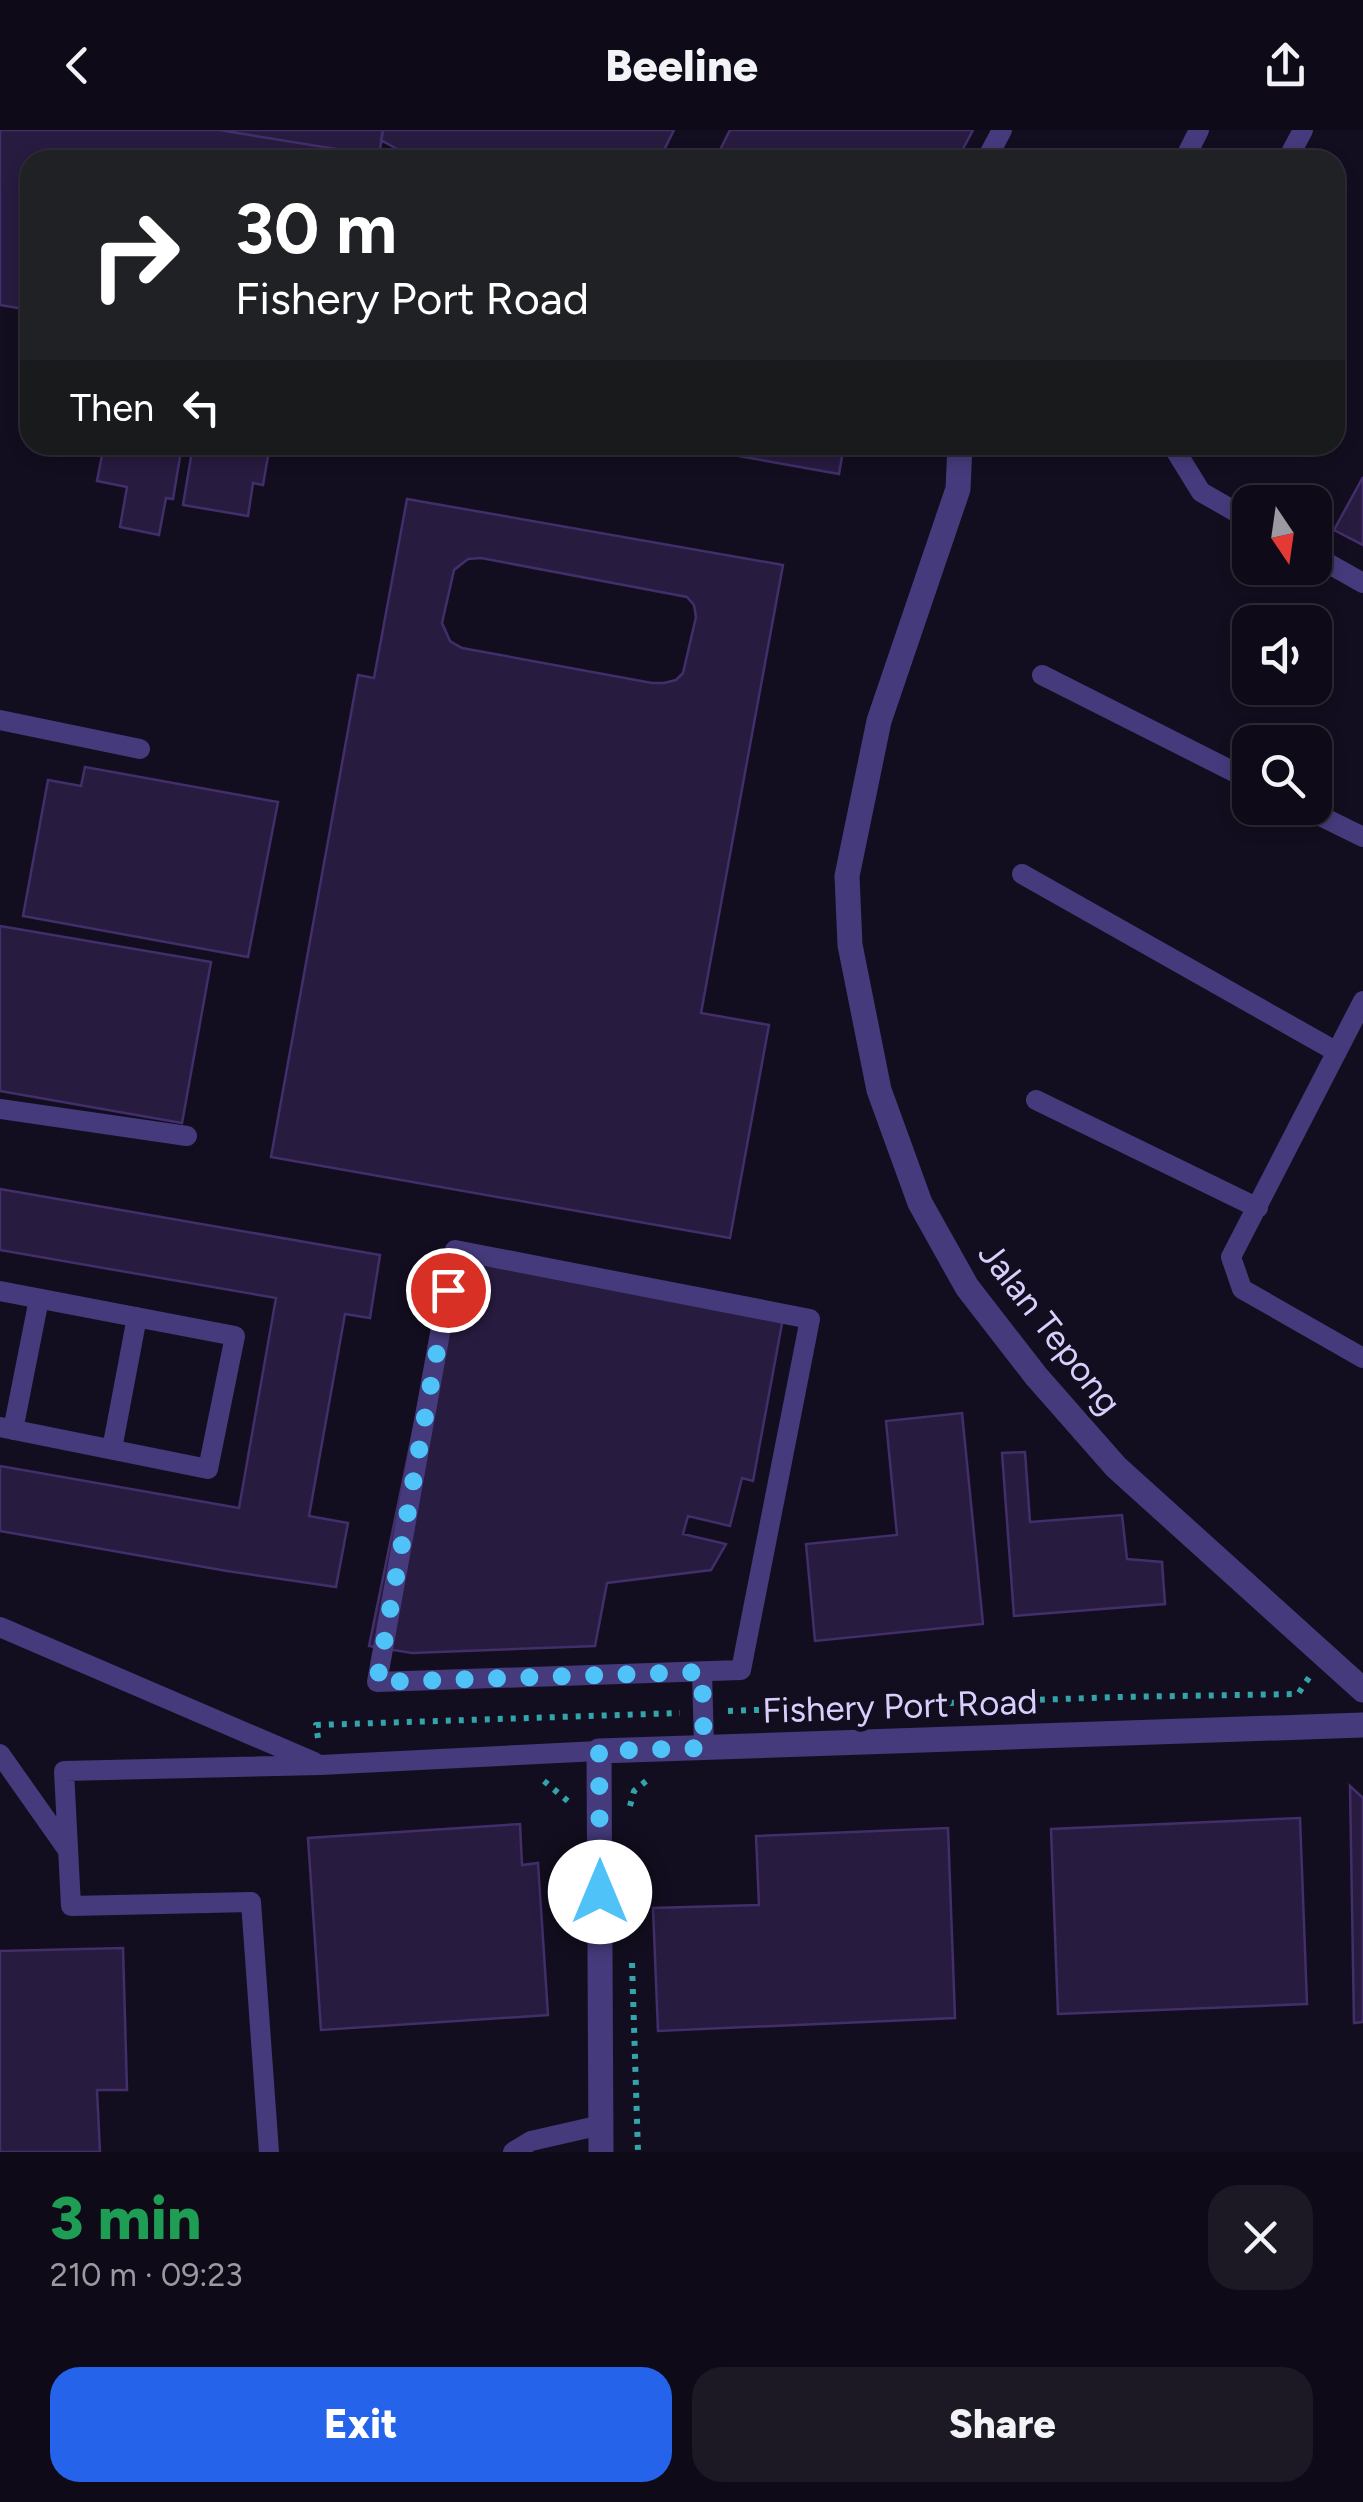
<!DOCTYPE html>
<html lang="en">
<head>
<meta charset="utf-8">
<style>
  body { margin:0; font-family:Figtree,sans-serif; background:#1c1824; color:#f1f3f6; height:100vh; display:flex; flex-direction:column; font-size:38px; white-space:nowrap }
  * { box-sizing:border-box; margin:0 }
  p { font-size:32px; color:#9b9aa1 }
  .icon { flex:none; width:55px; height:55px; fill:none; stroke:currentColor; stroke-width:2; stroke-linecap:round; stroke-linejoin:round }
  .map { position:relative; height:2022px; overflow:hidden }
  .details { display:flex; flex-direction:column; background:#0e0a17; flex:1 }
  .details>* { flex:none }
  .hud { position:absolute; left:20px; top:20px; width:1325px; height:305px; border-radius:30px; box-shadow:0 5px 15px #0003,0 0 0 2px #2e2b36; background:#202124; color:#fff; overflow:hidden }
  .needle { width:65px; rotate:167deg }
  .fabs { position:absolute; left:1232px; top:355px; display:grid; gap:20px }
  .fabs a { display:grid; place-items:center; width:100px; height:100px; border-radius:20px; background:#0e0a17; box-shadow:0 5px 15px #0003,0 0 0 2px #2e2b36; font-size:50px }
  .pin { position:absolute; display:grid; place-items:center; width:85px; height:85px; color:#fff; margin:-42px; border:5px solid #fff; border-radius:50%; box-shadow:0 2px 10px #0007 }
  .me { position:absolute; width:110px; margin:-55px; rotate:0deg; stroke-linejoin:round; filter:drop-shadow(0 0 8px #0008) }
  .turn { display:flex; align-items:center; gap:35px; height:210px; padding:0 50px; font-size:45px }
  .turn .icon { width:130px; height:130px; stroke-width:2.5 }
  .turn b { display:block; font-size:70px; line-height:85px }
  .then { display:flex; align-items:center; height:95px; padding:0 50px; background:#0003; gap:20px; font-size:38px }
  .round { display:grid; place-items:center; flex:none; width:105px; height:105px; border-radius:30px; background:#1c1824 }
  .headline { display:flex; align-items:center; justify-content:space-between; height:170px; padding:0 50px }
  h1 { font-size:60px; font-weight:800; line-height:75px; color:#1e9e55 }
  .primary-button { display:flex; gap:20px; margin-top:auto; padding:20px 50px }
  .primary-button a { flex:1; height:115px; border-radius:30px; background:#2563eb; color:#fff; font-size:40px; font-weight:800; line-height:115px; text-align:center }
  .primary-button a+a { background:#1c1824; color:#f1f3f6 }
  header { display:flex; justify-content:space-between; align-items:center; height:130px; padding:0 50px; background:#0e0a17; font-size:45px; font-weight:800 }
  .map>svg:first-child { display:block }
  .building { fill:#271b3f; stroke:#412e6a; stroke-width:2.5; fill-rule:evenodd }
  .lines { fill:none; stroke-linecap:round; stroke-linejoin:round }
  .path { stroke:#34a4ab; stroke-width:6; stroke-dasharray:5 8; stroke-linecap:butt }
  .lane { stroke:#453b7c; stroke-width:20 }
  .street { stroke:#453b7c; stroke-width:25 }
  .route { stroke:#4fc3f7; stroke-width:18; stroke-dasharray:0 32.4 }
  .labels { text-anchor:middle; stroke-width:10; stroke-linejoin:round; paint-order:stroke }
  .street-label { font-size:35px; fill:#d9cffc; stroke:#130e1f }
</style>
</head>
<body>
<header><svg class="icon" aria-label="back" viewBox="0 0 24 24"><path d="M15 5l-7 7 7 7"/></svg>Beeline<svg class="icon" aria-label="share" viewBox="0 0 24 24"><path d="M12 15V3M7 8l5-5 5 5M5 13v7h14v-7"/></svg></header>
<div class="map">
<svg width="1363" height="2022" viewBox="0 0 1363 2022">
  <rect width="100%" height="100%" fill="#130e1f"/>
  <!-- building -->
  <path class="building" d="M 0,0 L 219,0 L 379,26 L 378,30 L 30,30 L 30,180 L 0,175 Z
    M 219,0 L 383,0 L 379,26 Z
    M 383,0 L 674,0 L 659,30 L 417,30 L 381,10 Z
    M 730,0 L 973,0 L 957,30 L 715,30 Z
    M 104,315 L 182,315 L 173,369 L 166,368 L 159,405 L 120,397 L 127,357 L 97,351 Z
    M 193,315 L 270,315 L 263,355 L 253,353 L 248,386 L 183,375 Z
    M 677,315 L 844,315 L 839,344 Z
    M 1363,347 L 1363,415 L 1334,400 Z
    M 407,369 L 783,435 L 701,883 L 769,895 L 730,1108 L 271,1027 L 358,545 L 374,548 ZM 481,428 L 687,467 L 694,475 L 696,487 L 683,543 L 676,550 L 664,553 L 652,553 L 462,518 L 450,511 L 442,493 L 454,440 L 468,429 Z
    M 85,637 L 278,672 L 248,827 L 23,786 L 48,650 L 81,656 Z
    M 0,796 L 211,832 L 182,993 L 0,961 Z
    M 0,1059 L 380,1125 L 370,1188 L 345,1184 L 309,1386 L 348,1393 L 336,1457 L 227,1441 L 0,1401 L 0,1336 L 239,1378 L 276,1168 L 0,1120 Z
    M 449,1126 L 783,1188 L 753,1351 L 742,1348 L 730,1396 L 688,1386 L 683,1404 L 726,1414 L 711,1440 L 607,1453 L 595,1516 L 412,1523 L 369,1516 Z
    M 962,1283 L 983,1494 L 815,1511 L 806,1414 L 897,1405 L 886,1291 Z
    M 1025,1322 L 1030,1392 L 1122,1385 L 1127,1429 L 1162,1432 L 1165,1474 L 1014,1486 L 1002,1323 Z
    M 1350,1656 L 1363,1668 L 1363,1892 L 1354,1893 Z
    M 1300,1688 L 1307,1874 L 1058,1884 L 1051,1699 Z
    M 520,1694 L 522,1735 L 538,1733 L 548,1885 L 321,1900 L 308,1708 Z
    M 948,1698 L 955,1888 L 658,1901 L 653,1778 L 759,1775 L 756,1706 Z
    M 123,1818 L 127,1960 L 97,1960 L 100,2022 L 0,2022 L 0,1821 Z"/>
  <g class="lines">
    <!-- path -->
    <path class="path" d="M 728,1581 L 1117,1567 L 1298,1564 L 1310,1546
      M 318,1608 L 316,1595 L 680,1583
      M 544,1651 L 570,1673 L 570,1677
      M 630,1676 L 634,1661 L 651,1647
      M 632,1833 L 638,2022"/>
    <!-- lane -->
    <path class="lane" d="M 986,30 L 1002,0
      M 1184,30 L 1199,0
      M 1287,30 L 1303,0
      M 1172,315 L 1201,362 L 1250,390
      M 1315,426 L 1363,453
      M 1042,545 L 1250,650
      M 0,590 L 140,619
      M 1304,678 L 1363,707
      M 1022,744 L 1337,922
      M 1363,871 L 1231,1127 L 1242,1159 L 1363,1228
      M 1036,970 L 1258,1078
      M 0,979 L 187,1006
      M 455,1120 L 810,1189 L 741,1540 L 377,1552 Z
      M 0,1161 L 235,1206 L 208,1339 L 0,1297
      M 13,1300 L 39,1169
      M 112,1319 L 137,1187
      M 0,1497 L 314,1632
      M 702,1542 L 704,1617
      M 0,1624 L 67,1719
      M 269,2022 L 251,1772 L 71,1776 L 64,1641 L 320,1635 L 599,1621
      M 513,2022 L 531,2011 L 601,1995"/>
    <!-- street -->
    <path class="street" d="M 960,315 L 958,359 L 879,591 L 847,746 L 850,815 L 879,960 L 920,1073 L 967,1157 L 1036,1246 L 1116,1337 L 1363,1560
      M 601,2022 L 599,1621 L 1363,1595"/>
  </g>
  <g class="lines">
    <!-- route -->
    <path class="route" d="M 448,1160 L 377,1552 L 702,1542 L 704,1618 L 599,1621 L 600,1762"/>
  </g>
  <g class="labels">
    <!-- street labels -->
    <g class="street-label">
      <text transform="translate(1050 1198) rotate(52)" y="12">Jalan Tepong</text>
      <text transform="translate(900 1576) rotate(-2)" y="12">Fishery Port Road</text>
    </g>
  </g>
</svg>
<div class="fabs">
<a><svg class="needle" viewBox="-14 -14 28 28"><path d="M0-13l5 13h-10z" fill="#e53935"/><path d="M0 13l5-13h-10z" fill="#9b9aa1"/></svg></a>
<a><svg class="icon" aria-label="sound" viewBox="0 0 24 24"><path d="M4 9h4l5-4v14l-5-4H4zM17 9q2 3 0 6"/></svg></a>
<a><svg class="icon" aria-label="search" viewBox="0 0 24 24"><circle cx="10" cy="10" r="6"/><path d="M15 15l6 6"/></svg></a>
</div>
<div class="pin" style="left:448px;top:1160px;background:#d93025"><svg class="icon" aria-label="arrive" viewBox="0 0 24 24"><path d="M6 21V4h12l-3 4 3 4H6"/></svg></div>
<svg class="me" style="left:600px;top:1762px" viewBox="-20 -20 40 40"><circle r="19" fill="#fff"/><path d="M0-13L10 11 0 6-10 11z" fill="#4fc3f7"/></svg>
<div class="hud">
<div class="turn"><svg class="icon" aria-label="right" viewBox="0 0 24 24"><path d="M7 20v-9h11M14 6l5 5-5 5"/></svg><div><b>30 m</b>Fishery Port Road</div></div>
<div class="then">Then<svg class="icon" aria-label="left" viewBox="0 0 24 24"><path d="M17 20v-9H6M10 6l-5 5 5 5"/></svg></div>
</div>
</div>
<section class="details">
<div class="headline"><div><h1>3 min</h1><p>210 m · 09:23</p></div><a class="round"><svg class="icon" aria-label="close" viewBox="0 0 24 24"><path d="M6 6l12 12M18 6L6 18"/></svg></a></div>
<div class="primary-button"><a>Exit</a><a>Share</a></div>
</section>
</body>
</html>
